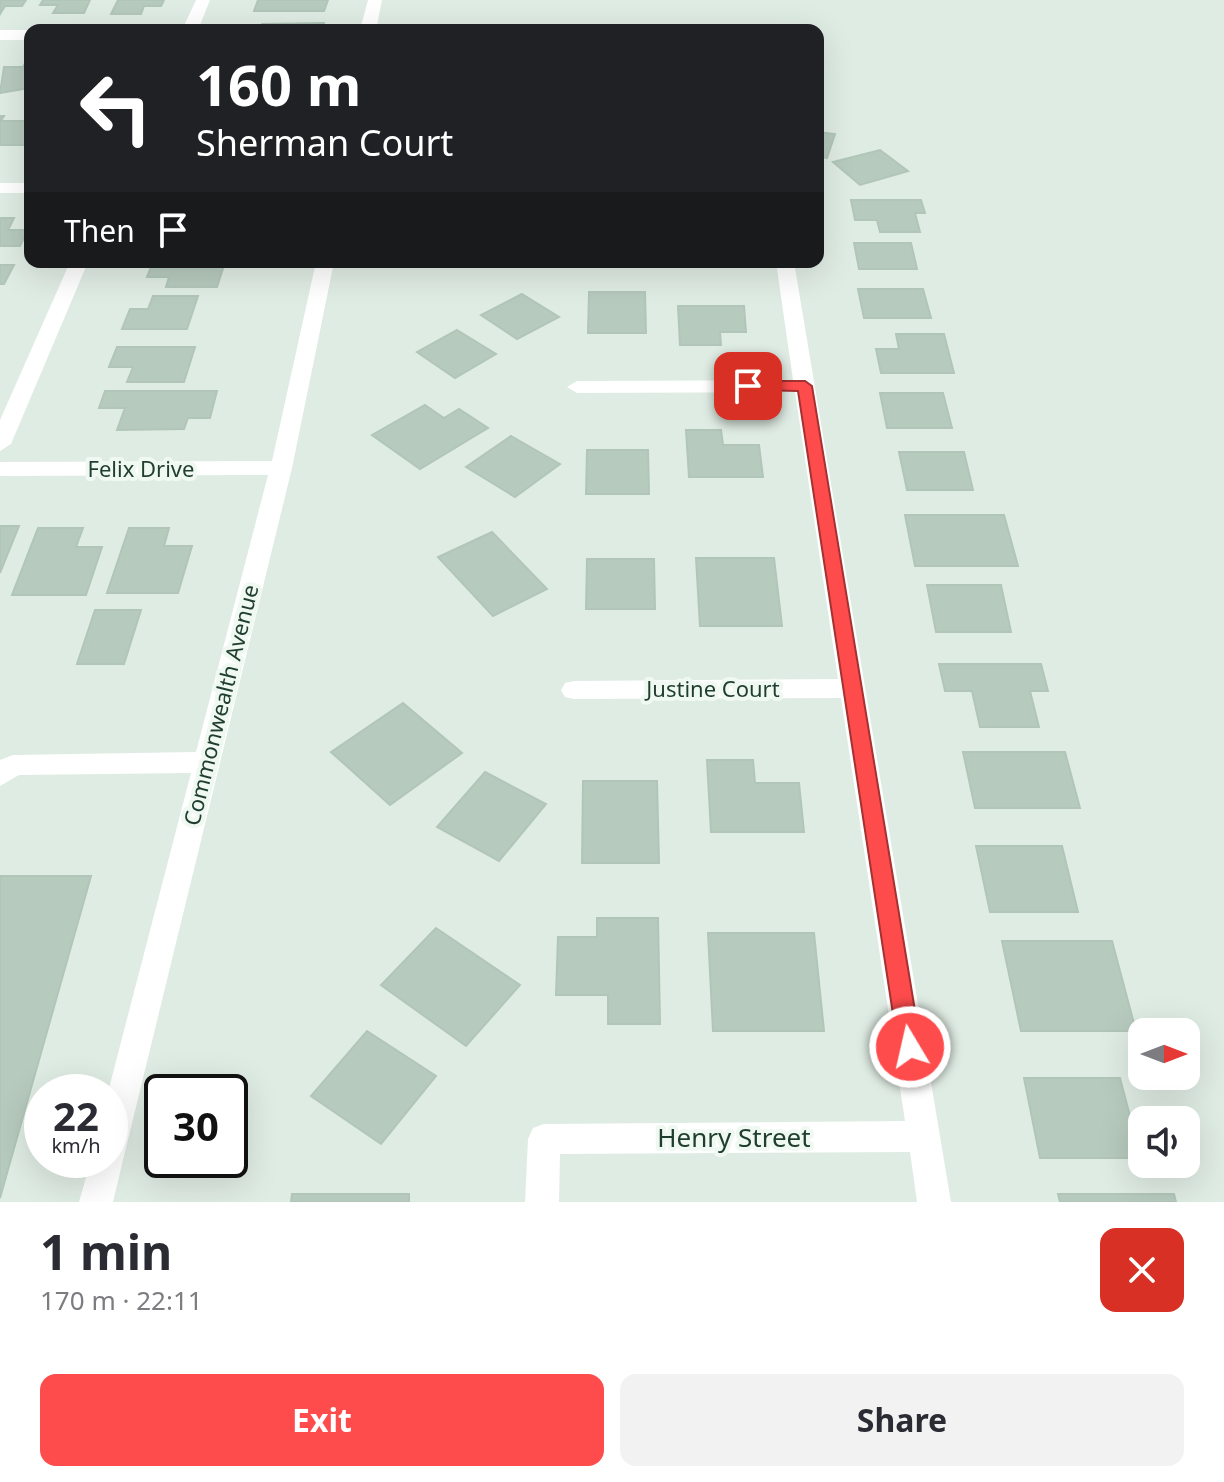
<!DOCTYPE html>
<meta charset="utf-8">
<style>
:root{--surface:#fff;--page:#f2f2f3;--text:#2b2b33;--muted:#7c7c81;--accent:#fe4b4c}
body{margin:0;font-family:"Noto Sans",sans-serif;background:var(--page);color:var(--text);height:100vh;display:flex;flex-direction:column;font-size:30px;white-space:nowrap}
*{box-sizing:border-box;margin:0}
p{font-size:26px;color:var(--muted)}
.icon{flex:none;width:44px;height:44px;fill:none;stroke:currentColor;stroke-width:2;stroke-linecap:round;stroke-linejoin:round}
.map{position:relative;height:1202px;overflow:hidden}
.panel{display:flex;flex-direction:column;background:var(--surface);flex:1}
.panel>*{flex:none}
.guide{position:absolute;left:24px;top:24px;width:800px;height:244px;border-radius:16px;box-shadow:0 8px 32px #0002;background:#202124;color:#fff;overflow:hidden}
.needle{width:52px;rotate:90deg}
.controls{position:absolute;left:1128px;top:1018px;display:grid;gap:16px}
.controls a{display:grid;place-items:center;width:72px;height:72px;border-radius:16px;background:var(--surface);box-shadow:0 8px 32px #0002;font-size:40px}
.speed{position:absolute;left:24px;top:1074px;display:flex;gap:16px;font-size:40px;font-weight:700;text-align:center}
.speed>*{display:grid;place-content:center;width:104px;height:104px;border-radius:50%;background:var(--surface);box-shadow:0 8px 32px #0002;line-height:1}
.speed small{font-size:20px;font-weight:400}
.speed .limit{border:4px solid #111;border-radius:12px;background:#fff;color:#111}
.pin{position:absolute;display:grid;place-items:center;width:68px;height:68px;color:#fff;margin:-34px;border-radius:16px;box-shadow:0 4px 12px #0006}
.me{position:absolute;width:88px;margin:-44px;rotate:351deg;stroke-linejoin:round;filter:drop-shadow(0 0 6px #0008)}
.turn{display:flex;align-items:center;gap:28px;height:168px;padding:0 40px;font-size:36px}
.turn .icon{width:104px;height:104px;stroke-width:2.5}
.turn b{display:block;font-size:56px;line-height:68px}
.then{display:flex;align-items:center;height:76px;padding:0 40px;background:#0003;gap:16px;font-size:30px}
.round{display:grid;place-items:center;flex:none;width:84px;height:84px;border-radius:16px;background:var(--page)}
.head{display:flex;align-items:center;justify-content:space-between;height:136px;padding:0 40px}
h1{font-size:48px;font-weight:700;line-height:60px}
.primary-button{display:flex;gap:16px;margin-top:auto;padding:16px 40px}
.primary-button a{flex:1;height:92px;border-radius:16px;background:var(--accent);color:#fff;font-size:32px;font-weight:700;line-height:92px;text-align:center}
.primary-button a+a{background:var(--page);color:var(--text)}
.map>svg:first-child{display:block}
.building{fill:#b7cabe;stroke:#b1c6b8;stroke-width:2}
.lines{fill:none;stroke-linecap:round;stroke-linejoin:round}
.minor{fill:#fff;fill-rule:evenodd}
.route{fill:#fe4b4c;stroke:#a53131;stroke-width:2}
.labels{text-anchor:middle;stroke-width:8;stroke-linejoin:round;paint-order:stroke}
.street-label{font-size:22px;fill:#1f3e2e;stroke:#f0f8f2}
.near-street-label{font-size:26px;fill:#1f3e2e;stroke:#f0f8f2}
</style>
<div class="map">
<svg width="1224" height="1202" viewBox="0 0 1224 1202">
<rect width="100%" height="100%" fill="#dfece3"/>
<g class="building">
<path d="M0,0H26L22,6H5L0,14Z"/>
<path d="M43,0H90L84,13H53L58,5H40Z"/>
<path d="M118,0H164L161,6H144L141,14H111Z"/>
<path d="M258,0H328L324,11H254Z"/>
<path d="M324,23L322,30H260L262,24Z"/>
<path d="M28,58L30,88L0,93L4,67H23Z"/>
<path d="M0,116H4L1,121H30L27,145H0Z"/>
<path d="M818,132L835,134L827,158L818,156Z"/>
<path d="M880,150L908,171L860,185L833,162Z"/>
<path d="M851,200H921L925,213H915L920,232H880L877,220H855Z"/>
<path d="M0,218H14L8,230H28L20,246H0Z"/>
<path d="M854,243H911L917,269H859Z"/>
<path d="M153,262H225L217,287H166L169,277H147Z"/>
<path d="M0,265H14L4,284H0Z"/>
<path d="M858,289H923L931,318H864Z"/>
<path d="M589,292H645L646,333H588Z"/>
<path d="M522,294L559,317L517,339L481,315Z"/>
<path d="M153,296H198L187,329H122L130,309H148Z"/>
<path d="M678,306H744L746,332H720L721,345H680Z"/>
<path d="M457,330L496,354L455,378L417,352Z"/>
<path d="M896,334H944L954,373H881L876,349H899Z"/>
<path d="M117,347H195L184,382H127L133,367H109Z"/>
<path d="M105,391H217L210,418H188L184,429L117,430L125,408H99Z"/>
<path d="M880,393H943L952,428H887Z"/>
<path d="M425,405L444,418L459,409L488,428L420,469L372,435Z"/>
<path d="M686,430H721L723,445H759L763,477H689Z"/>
<path d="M511,436L560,464L515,497L466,467Z"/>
<path d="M587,450H648L649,494H586Z"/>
<path d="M899,452H964L973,490H907Z"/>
<path d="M905,515H1004L1018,566H915Z"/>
<path d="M0,526H19L0,573Z"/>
<path d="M38,528H83L76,547H102L86,595H12Z"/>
<path d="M129,528H169L164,546H192L178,593H107Z"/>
<path d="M492,532L547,589L493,616L438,557Z"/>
<path d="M696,558H774L782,626H700Z"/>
<path d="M587,559H654L655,609H586Z"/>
<path d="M927,585H1001L1011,632H936Z"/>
<path d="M95,610H141L124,664H77Z"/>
<path d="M939,664H1041L1048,691H1030L1039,727H980L972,691H945Z"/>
<path d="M403,703L462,753L390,805L331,752Z"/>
<path d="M963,752H1065L1080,808H975Z"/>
<path d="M707,760H753L755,783H799L804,832H711Z"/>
<path d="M485,772L546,804L499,861L437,827Z"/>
<path d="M583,781H657L659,863H582Z"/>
<path d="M976,846H1062L1078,912H990Z"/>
<path d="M0,876H91L0,1198Z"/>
<path d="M597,918H658L660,1024H608V995H556L558,937H597Z"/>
<path d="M436,928L520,985L466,1046L381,985Z"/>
<path d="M708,933H814L824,1031H713Z"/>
<path d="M1002,941H1112L1136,1031H1021Z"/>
<path d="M367,1031L436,1076L381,1144L311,1096Z"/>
<path d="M1024,1078H1120L1141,1158H1040Z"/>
<path d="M292,1194H409V1202H291Z"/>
<path d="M1058,1194H1174L1176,1202H1060Z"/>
</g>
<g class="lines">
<g class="minor">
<path d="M196,0H210L198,30H182Z"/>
<path d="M368,0H382L376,30H360Z"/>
<rect x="0" y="30" width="30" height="10"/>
<rect x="0" y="183" width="30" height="10"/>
<path d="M70,262H88L11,444L0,451V420Z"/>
<path d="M316,262H334L292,468L123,1160L113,1202H79L91,1160H110L108,1092L191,773L19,775L0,786V760L13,755L196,752L268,475L0,476V462L272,461Z"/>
<path d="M776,262H794L951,1202H917L910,1152L560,1154L559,1202H525L528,1139L533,1128L544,1124L905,1121L841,698L574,699L565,697L561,690L565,683L574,681L838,679L795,392L577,393L567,387L577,381L793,380Z"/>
</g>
</g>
<path class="route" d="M748,381H805L812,386L921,1047L918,1054L910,1058L901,1054L898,1047L798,391L742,390L740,386Z"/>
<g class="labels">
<g class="street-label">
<text x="141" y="477">Felix Drive</text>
<text x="713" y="697">Justine Court</text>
<text transform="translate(221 705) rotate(-76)" y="8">Commonwealth Avenue</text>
</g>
<g class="near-street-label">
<text x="734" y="1147">Henry Street</text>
</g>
</g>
</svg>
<div class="controls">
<a><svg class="needle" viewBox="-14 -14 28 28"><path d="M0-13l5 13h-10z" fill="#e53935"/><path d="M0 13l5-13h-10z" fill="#7c7c81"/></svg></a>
<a><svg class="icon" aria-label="sound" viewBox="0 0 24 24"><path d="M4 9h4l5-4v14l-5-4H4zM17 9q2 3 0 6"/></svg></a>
</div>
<div class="speed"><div>22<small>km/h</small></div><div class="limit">30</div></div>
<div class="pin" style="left:748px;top:386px;background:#d93025"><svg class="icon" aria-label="arrive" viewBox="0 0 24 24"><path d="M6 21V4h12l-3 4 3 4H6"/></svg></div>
<svg class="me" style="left:910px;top:1047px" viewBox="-20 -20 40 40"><circle r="17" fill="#fe4b4c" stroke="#fff" stroke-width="3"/><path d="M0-11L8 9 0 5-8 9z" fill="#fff"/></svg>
<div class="guide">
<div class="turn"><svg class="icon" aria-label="left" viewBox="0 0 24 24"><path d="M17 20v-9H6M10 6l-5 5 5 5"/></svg><div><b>160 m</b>Sherman Court</div></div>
<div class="then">Then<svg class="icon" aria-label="arrive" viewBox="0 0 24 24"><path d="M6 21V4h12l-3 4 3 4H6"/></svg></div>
</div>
</div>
<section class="panel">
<div class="head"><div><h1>1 min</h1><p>170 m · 22:11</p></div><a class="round" style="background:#d93025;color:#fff"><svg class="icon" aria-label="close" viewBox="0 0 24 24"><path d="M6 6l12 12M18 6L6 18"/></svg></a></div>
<div class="primary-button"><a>Exit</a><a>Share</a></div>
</section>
